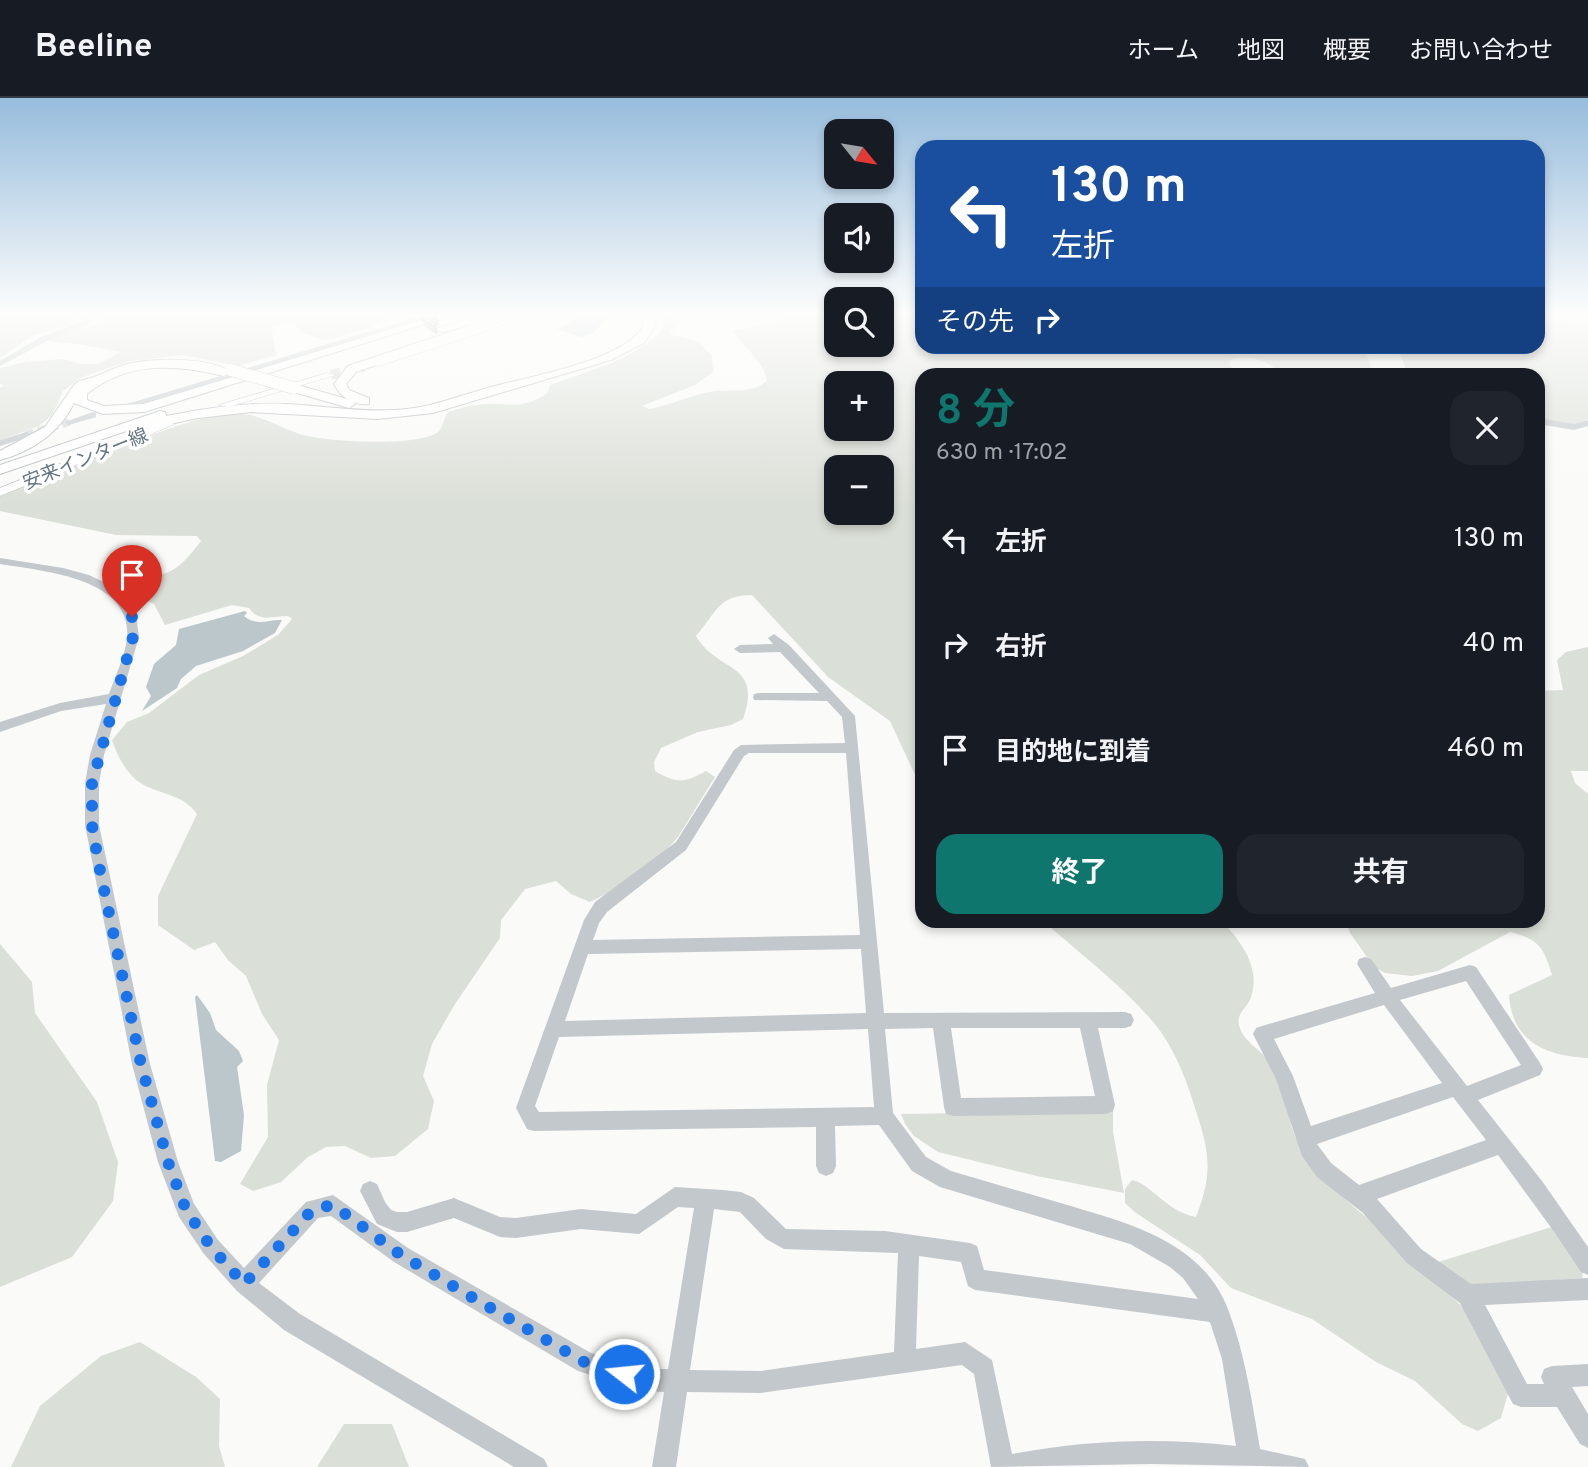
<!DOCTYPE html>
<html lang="ja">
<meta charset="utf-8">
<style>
:root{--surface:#171b24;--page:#20242c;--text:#f1f3f6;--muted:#9ea1a6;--line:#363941;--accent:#0f766e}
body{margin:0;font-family:Overpass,"Noto Sans JP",sans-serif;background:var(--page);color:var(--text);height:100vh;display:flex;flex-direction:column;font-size:26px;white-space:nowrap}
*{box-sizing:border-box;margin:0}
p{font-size:23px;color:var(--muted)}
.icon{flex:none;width:38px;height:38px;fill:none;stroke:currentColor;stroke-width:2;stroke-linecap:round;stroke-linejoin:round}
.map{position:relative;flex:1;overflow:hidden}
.details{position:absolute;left:915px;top:270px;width:630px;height:560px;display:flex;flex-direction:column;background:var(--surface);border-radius:21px;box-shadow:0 4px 10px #0003}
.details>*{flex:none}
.hud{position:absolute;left:915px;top:42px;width:630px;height:214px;border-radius:21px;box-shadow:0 4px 10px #0003;background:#1a4fa0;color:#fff;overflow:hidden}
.needle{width:46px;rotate:120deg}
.controls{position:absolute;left:824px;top:21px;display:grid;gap:14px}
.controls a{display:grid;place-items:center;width:70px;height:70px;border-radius:14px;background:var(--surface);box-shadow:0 4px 10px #0003;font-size:35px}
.pin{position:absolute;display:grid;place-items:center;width:60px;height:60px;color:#fff;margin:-72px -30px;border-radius:50% 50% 50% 0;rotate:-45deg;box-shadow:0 0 7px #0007}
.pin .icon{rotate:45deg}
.me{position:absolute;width:77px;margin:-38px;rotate:286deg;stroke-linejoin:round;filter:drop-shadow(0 0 5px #0008)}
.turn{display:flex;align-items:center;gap:24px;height:147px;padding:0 21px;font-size:32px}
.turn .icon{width:91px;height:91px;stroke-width:2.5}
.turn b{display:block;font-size:49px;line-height:60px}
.then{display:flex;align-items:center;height:66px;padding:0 21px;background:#0003;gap:14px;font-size:26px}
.round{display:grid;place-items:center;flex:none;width:74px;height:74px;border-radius:21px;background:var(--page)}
.headline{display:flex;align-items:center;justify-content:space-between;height:119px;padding:0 21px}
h1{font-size:42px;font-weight:700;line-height:52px;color:var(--accent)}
.action{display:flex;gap:14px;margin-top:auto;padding:14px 21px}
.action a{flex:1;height:80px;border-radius:21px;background:var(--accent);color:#fff;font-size:28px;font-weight:700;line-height:80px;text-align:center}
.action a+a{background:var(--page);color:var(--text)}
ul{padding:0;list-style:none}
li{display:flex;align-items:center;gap:21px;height:105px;padding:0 21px}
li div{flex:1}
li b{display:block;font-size:26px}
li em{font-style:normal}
header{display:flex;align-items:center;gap:42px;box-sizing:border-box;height:98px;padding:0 35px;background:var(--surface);border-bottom:2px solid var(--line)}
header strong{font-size:33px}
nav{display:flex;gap:38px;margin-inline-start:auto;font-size:24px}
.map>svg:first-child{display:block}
.green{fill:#dadfd7;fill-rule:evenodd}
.water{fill:#bbc7cb}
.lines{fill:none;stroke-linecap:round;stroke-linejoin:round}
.minor-tunnel{stroke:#d5d9db;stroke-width:8;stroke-dasharray:8 4.5;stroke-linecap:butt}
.major-tunnel{stroke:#d5d9db;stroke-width:10;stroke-dasharray:10 5;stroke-linecap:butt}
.major-casing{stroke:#b5babe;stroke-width:1}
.highway-casing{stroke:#b4b9bd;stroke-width:2}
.minor{fill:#c3c8cc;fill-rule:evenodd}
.major{fill:#fff;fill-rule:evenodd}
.highway{fill:#fff;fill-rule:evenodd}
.highway-bridge-casing{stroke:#b4b9bd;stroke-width:13;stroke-linecap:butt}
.highway-bridge{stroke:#fff;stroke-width:12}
.wall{fill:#929a9f}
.shaded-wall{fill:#777d82}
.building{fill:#aab3b9;stroke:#777d82;stroke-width:2}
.route{stroke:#1a73e8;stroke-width:12;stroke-dasharray:0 21.6}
.labels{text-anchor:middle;stroke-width:7;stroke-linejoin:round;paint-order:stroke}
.far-street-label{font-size:19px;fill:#657683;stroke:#fff}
</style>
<header>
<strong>Beeline</strong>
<nav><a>ホーム</a><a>地図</a><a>概要</a><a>お問い合わせ</a></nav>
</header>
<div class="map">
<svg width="1588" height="1369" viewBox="0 0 1588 1369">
<rect width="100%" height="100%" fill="#fafaf8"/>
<g class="green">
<path d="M0,215H79L71,221L73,226L32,238L0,260Z"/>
<path d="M98,215H261L270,219L279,215H398L372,229L325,242L302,235L293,223L271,228C274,237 273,248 277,257L238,268L183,257L130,263L82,279L63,293L52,317L39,328L0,342V290L4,287L0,286V270L26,264L63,261L82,266H98L121,254L71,245L51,244C63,227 89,234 104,221Z"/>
<path d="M657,215H670L680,224L670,234L671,237C693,242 696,240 712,258L713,274L695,287L642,308L650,311C670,307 689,298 709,294C729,290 749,297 767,283C767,268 740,244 732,232L756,229L782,221C762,214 735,230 718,215H836V247H882V215H922V248L1362,249L1369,262L1372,276H1280C1271,262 1246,256 1230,262V268L1238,276H922V692L890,623L828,579L752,497C718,497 717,514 696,538C718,576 763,563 743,621L731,627L698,634L661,650L654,664L655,673C677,686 684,685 706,673L715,679L678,739L667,751L622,788L590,804L571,796L556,783L525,791L501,822L500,840L455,906L432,946L423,978L434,1003L428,1031L395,1058L371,1060L345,1048L326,1049L308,1059L281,1084L253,1093L240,1086L268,1039L267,987L279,942L262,916L246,878L228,862L215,844L194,852L158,827V798L197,716C184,697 163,697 144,687C128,679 117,658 112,642L127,624L149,615L199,577L243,558L278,537L292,521L288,518C273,518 259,525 249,510L232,507L165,527L154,506L135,497L131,486C145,476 148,479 163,476C179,472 191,456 201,443L197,438L116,437L0,413V398C51,377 102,355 154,336C181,327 212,314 242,316C261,317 279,329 297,335C319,344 422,350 439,333C443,328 444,320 448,314C461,310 474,306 487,306C515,305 521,312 548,295L550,287C587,273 639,261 663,230L662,219ZM836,285H882V331H836ZM836,369H882V415H836Z"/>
<path d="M1538,219L1588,226V321L1577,326H1568L1538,321V276H1408L1401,258L1390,249L1538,248Z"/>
<path d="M1588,549V673H1571L1575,685L1588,696V960C1546,958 1512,944 1509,897L1552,877C1544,850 1539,841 1510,834L1438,873L1412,878L1385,875L1374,869L1350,835L1346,823L1538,822V593L1563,592L1557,562L1566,554Z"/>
<path d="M1043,823H1222C1241,844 1261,869 1251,899C1248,910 1236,914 1239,927C1243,944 1260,950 1269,964C1281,984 1286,1008 1292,1030C1302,1062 1349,1108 1376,1126L1469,1215L1509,1292L1501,1320L1478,1333L1462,1326L1415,1283L1376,1264L1312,1221L1231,1190L1200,1157L1136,1115L1125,1105V1091L1132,1082C1152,1086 1165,1113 1196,1119C1213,1075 1210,1055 1195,1010C1187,984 1178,960 1163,937C1137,899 1078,854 1043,823Z"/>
<path d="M0,846L32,884L35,915L97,1004L118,1064L113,1103L72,1159L0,1189Z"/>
<path d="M1113,1013V1034L1124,1095L1037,1078L938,1054L914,1038L905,1026L901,1016Z"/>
<path d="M1552,1129L1583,1174L1582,1180L1467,1189L1435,1165Z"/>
<path d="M140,1244L196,1279L220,1301L219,1348L225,1369H11L40,1308L101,1258Z"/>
<path d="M344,1326H392L409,1369H317Z"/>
</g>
<g class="water">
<path d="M578,215H603L610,218L594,234L582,239L557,231L572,223Z"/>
<path d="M245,513L247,515L244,518C257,529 269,521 282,522L275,535L243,553L196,568L181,581L177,590L142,613L151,598L146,589L154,566L176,547L179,531Z"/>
<path d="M197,897L210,915L216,932L239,953L243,963L237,969L244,1017L241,1053L221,1064L215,1063L195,899Z"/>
</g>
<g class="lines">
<path class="minor-tunnel" d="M26,337L69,324"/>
<path class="major-tunnel" d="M331,277L364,269"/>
<g class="major-casing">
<g id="major">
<path d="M527,215H541L379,268L370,266Z"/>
<path d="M327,275L336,277L228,309L219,307Z"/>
<path d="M165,324L175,326L0,398V390Z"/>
</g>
</g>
<g class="highway-casing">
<g id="highway">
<path d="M445,215H461L144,314L103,316L74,305C59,335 33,353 0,362V353L45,329L74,287L79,283C94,281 108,272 124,267C148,260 210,258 230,274L224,278C175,266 128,263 87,296V302L104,308L143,306Z"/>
<path d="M486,215H523L356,274L346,286L349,292L369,300V306C354,308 340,299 334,286L348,268L480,224L442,234L436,231Z"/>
<path d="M639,215H649L656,226L644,245L611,262L433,315L378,321L251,314L198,320L147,331L141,328L0,376V367L160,313L165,314L166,318C206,310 246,304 287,306C322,308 358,314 393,312C428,311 458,298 491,289C527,279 629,262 644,226Z"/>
<path d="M294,286L354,303L355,306L349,310L290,293L288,290Z"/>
</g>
</g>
<g class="minor">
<path d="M82,215H90L87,218L90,226L45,244L0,268V263L39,240L83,223L79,218Z"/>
<path d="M431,215H443L134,308L127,306Z"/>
<path d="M93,314L96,315V319L69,327L65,324Z"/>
<path d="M1538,320L1574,326L1588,322V328L1574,332L1538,326Z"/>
<path d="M26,334L29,335V339L0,348V342Z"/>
<path d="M0,460L63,470L89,477L108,486L124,498L136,517L139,539L104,657L99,685V727L150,966L178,1064L194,1106L218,1142L244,1170L306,1104L333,1097L408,1150L591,1255L644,1271H668L694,1110L678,1109L639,1136L581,1131L516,1140L500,1139L454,1120L407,1134H397L377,1126L360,1093L363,1086L370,1083L377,1086L385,1104L391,1112L397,1114H407L454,1100L500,1119L516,1120L581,1111L636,1116L675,1089L723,1092L741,1094L754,1100L786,1131L885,1133L970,1145L977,1148L984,1172L1198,1201L1183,1180L1170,1169L1130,1146L940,1089L912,1073L879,1027L835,1028L836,1068L833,1075L826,1078L819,1075L816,1068V1029L534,1033L527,1031L516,1010L584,822L595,804L676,744L734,652L741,647L845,645L842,619L827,603L754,602L753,599L754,596L759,595H819L780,554L740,555L734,551L740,547L773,546L768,540L774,536L789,547L855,618L884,915L1125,914L1131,916L1134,922L1131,928L1125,930H1098L1115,1007L1113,1013L1106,1016L953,1018L946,1016L944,1009L933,930L885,931L893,1015L926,1059L951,1073C988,1084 1026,1095 1064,1106C1127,1125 1201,1142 1228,1211C1245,1256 1252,1303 1260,1351L1305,1361L1309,1369L1151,1366L991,1369L974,1276L962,1267L761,1295L687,1294L676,1369H652L664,1294L644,1293L578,1273L394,1164L331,1118L318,1120L259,1185L300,1216L544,1361L548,1369H514L284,1232L237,1193L204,1156L179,1119L158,1064L132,966L85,727V685L90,657L106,606L61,613L0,634V624L60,605L109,596C115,579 125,558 127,540C133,479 41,473 0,466ZM749,655H846L860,837L593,842L599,825L607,814L686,752L744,658ZM861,851L866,915L565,923L588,856ZM951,930H1080L1095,998L961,1000ZM868,931L874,1009L539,1014L535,1008L559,939ZM714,1111L740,1114L766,1141L784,1151L898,1155L894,1254L761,1273L690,1272ZM919,1158L961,1164L968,1188L975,1192L1210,1224L1222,1261L1236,1348C1161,1339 1086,1342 1012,1356L992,1262L965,1244L916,1251Z"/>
<path d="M1365,859L1371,861L1391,890L1470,867L1476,869L1540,965L1543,971L1540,977L1478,1002L1542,1083L1588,1149V1177L1581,1174L1555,1135L1498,1057L1377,1101L1421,1151L1471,1186L1588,1180V1202L1485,1207L1527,1286H1544L1541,1279L1544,1271L1552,1268L1588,1266V1288L1572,1289L1588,1316V1350L1580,1346L1557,1309H1521L1513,1306L1460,1205L1407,1165L1363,1115L1317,1079L1302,1058L1276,981L1253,936L1256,930L1262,928L1375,895L1357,866L1359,861ZM1466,883L1521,967L1467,988L1400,902ZM1384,907L1442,985L1311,1028L1293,978L1274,941ZM1453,999L1486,1042L1359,1087L1331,1065L1317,1046Z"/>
</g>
<use href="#major" class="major"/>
<use href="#highway" class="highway"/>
<g class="highway-bridge-casing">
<path id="highway-bridge" d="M231,272L294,290"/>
</g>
<use href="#highway-bridge" class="highway-bridge"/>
</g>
<path class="wall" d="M422,221L439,227L436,228L438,235L436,236L425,229Z"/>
<path class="shaded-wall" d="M437,219L439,227L436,228L438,235L436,236L431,221Z"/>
<path class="building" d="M437,219L431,221L436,227L433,228L422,221Z"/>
<linearGradient id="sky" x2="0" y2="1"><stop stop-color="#96bcdc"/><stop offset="0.53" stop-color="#fdfdfc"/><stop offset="1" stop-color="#fdfdfc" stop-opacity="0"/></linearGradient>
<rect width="1588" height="407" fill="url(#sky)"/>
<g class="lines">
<path class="route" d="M132,519L133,539L92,685V727L99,768L141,966L168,1064L186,1112L211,1149L244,1186L313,1111L333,1107L401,1157L470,1198L586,1265L624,1276"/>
</g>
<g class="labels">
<g class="far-street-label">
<text transform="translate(85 360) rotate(-22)" y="7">安来インター線</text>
</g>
</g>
</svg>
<div class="controls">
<a><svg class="needle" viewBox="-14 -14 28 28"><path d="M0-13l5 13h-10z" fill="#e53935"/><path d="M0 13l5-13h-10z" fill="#9ea1a6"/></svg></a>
<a><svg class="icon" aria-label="sound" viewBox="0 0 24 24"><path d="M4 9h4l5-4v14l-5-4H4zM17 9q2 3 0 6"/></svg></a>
<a><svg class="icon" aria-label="search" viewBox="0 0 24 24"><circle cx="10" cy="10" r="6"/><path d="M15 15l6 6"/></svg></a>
<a>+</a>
<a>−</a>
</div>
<div class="pin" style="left:132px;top:519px;background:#d93025"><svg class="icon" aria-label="arrive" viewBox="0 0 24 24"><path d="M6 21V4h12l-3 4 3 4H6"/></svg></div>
<svg class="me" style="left:624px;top:1276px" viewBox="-20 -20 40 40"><circle r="17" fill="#1a73e8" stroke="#fff" stroke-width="3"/><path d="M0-11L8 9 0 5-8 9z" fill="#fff"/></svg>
<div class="hud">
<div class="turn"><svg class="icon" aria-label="left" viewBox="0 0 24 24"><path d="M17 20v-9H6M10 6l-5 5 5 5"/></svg><div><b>130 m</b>左折</div></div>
<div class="then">その先<svg class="icon" aria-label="right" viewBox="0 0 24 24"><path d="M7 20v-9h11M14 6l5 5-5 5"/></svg></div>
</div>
<section class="details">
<div class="headline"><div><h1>8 分</h1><p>630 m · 17:02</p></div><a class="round"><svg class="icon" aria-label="close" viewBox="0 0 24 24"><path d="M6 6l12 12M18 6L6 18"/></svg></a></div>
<ul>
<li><svg class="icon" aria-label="left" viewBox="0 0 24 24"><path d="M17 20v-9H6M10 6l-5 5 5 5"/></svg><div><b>左折</b></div><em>130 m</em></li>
<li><svg class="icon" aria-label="right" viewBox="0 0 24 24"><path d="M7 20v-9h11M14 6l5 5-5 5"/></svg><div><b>右折</b></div><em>40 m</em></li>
<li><svg class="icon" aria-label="arrive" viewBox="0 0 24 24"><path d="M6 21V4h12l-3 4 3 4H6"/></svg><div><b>目的地に到着</b></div><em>460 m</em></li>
</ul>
<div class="action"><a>終了</a><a>共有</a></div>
</section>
</div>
